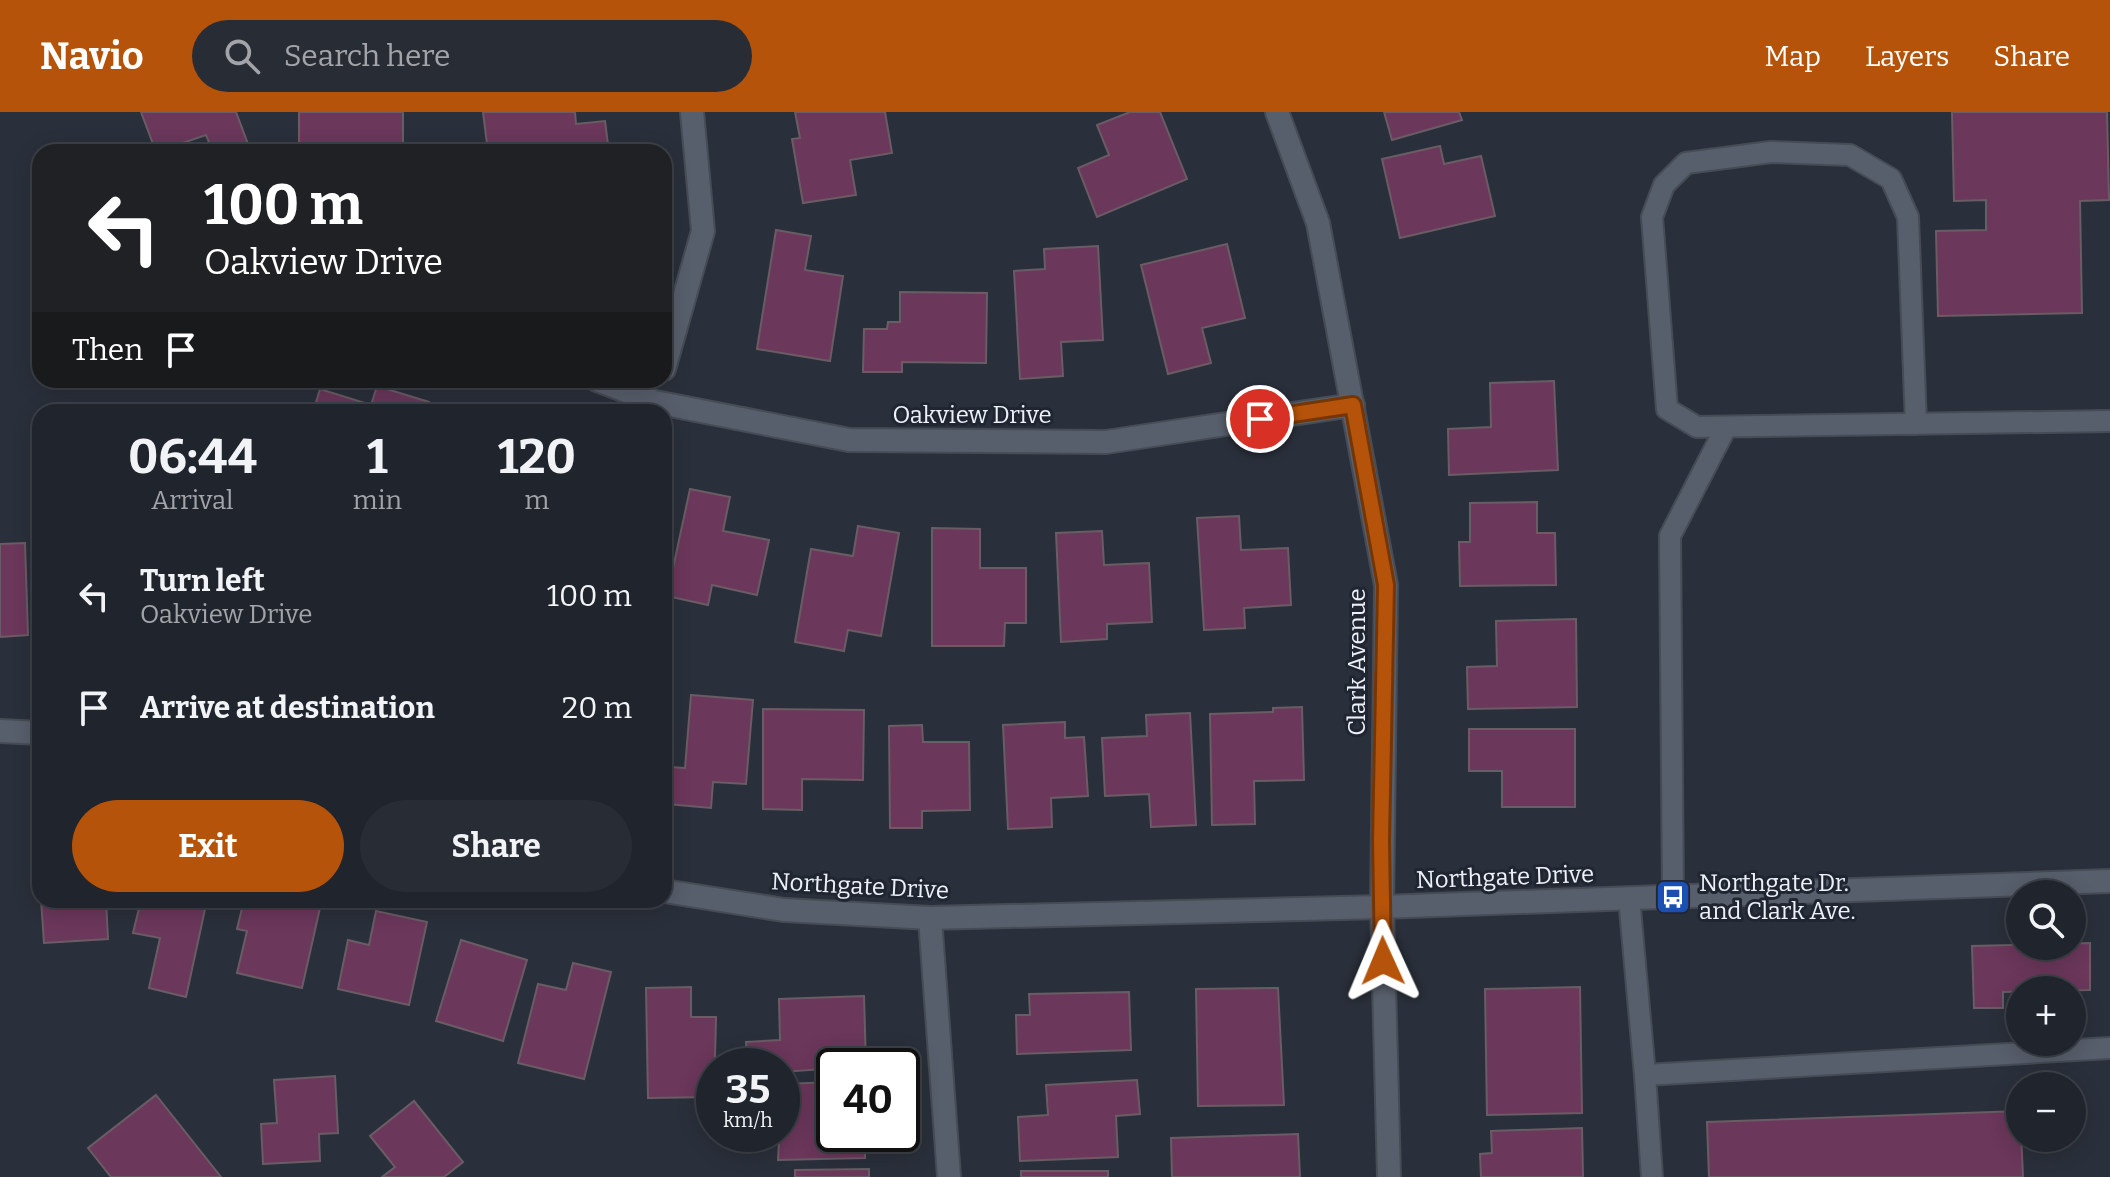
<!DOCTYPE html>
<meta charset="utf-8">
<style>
:root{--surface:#20242c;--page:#282c34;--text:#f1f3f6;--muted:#a2a4a9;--line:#3d4148;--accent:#b45309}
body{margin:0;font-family:Bitter,serif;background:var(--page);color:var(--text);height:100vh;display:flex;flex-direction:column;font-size:30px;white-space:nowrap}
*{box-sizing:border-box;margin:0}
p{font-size:26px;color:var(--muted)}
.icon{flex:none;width:44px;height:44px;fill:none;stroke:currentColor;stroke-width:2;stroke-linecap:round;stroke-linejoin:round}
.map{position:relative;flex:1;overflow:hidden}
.sheet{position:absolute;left:32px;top:292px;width:640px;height:504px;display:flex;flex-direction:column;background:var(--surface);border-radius:24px;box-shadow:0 4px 20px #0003,0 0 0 2px var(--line)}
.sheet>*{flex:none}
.top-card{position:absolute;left:32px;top:32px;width:640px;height:244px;border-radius:24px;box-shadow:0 4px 20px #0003,0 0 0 2px var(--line);background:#202124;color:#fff;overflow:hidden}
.tools{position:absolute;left:2006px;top:768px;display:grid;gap:16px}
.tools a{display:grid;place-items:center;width:80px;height:80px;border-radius:50%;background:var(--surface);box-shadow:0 4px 20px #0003,0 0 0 2px var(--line);font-size:40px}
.speed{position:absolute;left:696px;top:936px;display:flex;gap:16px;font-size:40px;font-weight:700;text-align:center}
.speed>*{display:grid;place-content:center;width:104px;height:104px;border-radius:50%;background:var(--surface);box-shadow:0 4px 20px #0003,0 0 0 2px var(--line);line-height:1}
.speed small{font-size:20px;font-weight:400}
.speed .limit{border:4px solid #111;border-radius:12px;background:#fff;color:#111}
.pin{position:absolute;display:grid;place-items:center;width:68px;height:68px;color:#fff;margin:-34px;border:4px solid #fff;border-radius:50%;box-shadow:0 2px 8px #0007}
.me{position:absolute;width:88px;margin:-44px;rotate:359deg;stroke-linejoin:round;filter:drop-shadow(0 0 6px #0008)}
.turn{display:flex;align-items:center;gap:28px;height:168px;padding:0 40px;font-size:36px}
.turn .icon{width:104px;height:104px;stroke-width:2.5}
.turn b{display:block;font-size:56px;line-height:68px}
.then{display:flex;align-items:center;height:76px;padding:0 40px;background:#0003;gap:16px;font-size:30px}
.eta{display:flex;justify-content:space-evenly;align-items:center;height:136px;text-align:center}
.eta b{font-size:48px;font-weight:700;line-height:56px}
.primary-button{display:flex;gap:16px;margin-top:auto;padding:16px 40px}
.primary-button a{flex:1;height:92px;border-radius:48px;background:var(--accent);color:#fff;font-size:32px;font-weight:700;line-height:92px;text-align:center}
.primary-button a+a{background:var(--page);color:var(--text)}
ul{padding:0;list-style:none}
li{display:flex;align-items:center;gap:24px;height:112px;padding:0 40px}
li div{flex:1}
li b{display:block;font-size:30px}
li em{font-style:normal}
header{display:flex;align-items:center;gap:48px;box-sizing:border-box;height:112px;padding:0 40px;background:var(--accent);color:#fff}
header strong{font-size:38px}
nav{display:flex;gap:44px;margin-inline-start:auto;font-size:28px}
.search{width:560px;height:72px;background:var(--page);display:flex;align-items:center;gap:20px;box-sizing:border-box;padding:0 28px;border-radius:44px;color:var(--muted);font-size:30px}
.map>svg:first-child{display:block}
.building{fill:#6b375b;stroke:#6a5c65;stroke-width:2}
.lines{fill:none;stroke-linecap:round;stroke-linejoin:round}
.service-casing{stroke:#464c55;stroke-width:24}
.minor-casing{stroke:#464c55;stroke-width:26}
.tertiary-casing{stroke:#464c55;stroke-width:26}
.service{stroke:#585f6c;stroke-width:20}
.minor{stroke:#585f6c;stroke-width:22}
.tertiary{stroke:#585f6c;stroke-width:22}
.route-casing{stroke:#753606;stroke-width:20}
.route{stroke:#b45309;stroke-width:14}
.labels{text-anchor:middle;stroke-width:6;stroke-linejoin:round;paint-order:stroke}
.street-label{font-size:24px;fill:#ecf0f8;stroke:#202631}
.poi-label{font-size:24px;fill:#ecf0f8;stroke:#202631;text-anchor:start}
</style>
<header>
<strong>Navio</strong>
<div class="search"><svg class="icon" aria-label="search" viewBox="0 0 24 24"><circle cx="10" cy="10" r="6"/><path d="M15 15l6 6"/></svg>Search here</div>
<nav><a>Map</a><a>Layers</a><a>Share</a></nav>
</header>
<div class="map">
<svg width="2110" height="1065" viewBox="0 0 2110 1065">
<rect width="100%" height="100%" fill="#2a303b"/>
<g class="building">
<path d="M141,0H236L248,32L226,40H213L206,23L156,40Z"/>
<rect x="299" y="0" width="104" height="40"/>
<path d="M483,0H575L576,12L605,9L609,40H488Z"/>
<path d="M795,0H885L892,41L850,48L856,83L803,91L792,27L800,26Z"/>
<path d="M1130,0H1160L1187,67L1097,105L1078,56L1109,43L1097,13Z"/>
<path d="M1384,0H1459L1462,8L1392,28Z"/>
<path d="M1952,0H2107L2109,88L2080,89L2082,201L1938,204L1936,119L1986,118V88L1954,89Z"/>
<path d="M1440,34L1444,52L1481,44L1495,104L1400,126L1382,47Z"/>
<path d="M776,118L811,124L805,158L843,164L830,249L757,237Z"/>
<path d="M1227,132L1245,206L1202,216L1211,251L1168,262L1141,153Z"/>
<path d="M1098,134L1103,228L1061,230L1063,264L1020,267L1014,159L1045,157L1044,137Z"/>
<path d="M900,180L987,181L986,251L902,250V260H863L864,217H887L888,210H900Z"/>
<path d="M1554,269L1558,358L1449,363L1448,317L1491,315L1490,271Z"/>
<path d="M377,274L429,290L426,300H313L320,277L371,293Z"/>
<path d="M690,377L730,385L723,419L769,428L757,483L712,473L708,493L667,484Z"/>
<path d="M1537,390V421H1555L1556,473L1460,474L1459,430H1470V391Z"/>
<path d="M1239,404L1241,438L1288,436L1291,493L1244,496L1245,516L1204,518L1197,406Z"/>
<path d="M858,414L899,421L881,524L848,518L844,539L795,530L811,437L853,444Z"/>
<path d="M932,416L980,417V456H1026V511H1005L1004,534H932Z"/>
<path d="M1102,419L1104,453L1149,451L1152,510L1107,512V527L1061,530L1056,421Z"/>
<path d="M25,431L28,523L0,525V432Z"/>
<path d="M1576,507L1577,595L1468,597L1467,555L1497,554L1496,509Z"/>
<path d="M691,583L753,588L746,672L713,670L711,696L667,692L670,655L685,656Z"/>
<path d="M1302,595L1304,668L1254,669L1255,712L1212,713L1210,602L1273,600V596Z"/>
<path d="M763,597L864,598L863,668L802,667V698L763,697Z"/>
<path d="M1190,601L1196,713L1151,715L1149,682L1105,684L1102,626L1147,624L1146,603Z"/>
<path d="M1065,610V626L1084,625L1088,684L1051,686L1052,715L1008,717L1003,613Z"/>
<path d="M922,613L923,630H969L970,698L922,699V716H890L889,614Z"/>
<path d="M1469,617H1575V695H1502V659H1469Z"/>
<path d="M41,788H106L108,827L44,831Z"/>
<path d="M141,788H207L186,885L149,876L160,826L133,821Z"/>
<path d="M244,788H296V791L320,796L302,876L237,861L247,819L237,817Z"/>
<path d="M376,799L427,810L409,893L338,877L348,828L369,833Z"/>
<path d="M461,828L527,848L503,929L436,909Z"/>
<path d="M2090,831V878L2003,880V896H1974L1972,834Z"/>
<path d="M573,851L611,860L584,967L518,951L538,872L566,878Z"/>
<path d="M691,875V905H716L714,985L648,986L646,876Z"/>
<path d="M1580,875L1582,1001L1487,1003L1485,877Z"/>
<path d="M1278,876L1284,993L1198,994L1196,877Z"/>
<path d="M1129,880L1131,938L1017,942L1016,903H1030L1029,882Z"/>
<path d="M864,884L866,954L782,960V954H747L746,930L780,928L779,887Z"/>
<path d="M335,964L338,1021L319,1022L320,1049L263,1052L261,1012L277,1011L274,968Z"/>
<path d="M1137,968L1140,1002L1116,1004L1118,1045L1020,1049L1018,1005L1048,1003L1046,973Z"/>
<path d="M834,970V1022H865V1046L778,1048L782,972Z"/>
<path d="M156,983L221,1065H111L88,1036Z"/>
<path d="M414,989L463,1050L444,1065H382L395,1055L370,1024Z"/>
<path d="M2020,999L2023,1065H1709L1707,1010Z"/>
<path d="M1582,1016L1583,1065H1481L1480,1042L1492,1041L1491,1019Z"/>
<path d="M1298,1022L1300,1065H1172L1171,1026Z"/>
<path d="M869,1057V1065H795V1058Z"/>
<rect x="1021" y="1059" width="87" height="6"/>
</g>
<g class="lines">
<g class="service-casing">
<g id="service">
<path d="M1916,312L1908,105L1891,67L1850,43L1771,40L1686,51L1664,73L1652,105L1667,297L1697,315L2110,309"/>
<path d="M1673,785L1670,424L1726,315"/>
<path d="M1629,786L1645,963"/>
<path d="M1652,1065L1645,963L2110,936"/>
</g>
</g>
<g class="minor-casing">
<g id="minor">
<path d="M1277,0L1318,111L1386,473L1382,795"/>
<path d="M664,257L703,119L692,0"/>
<path d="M597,268L655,290L849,328L1106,330L1353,293"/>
<path d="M930,806L949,1065"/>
</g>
</g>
<g class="tertiary-casing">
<g id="tertiary">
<path d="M0,619L40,621"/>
<path d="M664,779L784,798L930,806L1382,795L2110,769"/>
<path d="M1382,795L1389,1065"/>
</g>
</g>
<use href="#service" class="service"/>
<use href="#minor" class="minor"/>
<use href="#tertiary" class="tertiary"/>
</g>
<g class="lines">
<g class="route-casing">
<path id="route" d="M1260,307L1353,293L1386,473L1381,729L1383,849"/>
</g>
<use href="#route" class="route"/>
</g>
<defs>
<g id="bus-square" transform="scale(1.8)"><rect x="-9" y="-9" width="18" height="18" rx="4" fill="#1a4fb4" stroke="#202631"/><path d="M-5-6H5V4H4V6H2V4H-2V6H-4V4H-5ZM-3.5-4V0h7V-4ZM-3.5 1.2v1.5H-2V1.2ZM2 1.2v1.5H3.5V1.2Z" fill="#fff"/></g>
</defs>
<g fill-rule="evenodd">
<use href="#bus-square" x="1673" y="785"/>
</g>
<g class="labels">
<g class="street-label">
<text x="972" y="311">Oakview Drive</text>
<text transform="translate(1357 550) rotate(-90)" y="8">Clark Avenue</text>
<text transform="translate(1505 765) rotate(-2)" y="8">Northgate Drive</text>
<text transform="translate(860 774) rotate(3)" y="8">Northgate Drive</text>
</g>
<g class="poi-label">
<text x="1699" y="779">Northgate Dr.<tspan x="1699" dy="28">and Clark Ave.</tspan></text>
</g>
</g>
</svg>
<div class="tools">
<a><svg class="icon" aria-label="search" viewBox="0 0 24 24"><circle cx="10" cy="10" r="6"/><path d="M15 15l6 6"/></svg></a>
<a>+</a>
<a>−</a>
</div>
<div class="speed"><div>35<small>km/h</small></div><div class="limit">40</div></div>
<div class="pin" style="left:1260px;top:307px;background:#d93025"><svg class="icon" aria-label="arrive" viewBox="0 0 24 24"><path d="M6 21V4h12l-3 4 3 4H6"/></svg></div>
<svg class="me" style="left:1383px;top:849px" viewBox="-20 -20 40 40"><path d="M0-17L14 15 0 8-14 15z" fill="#b45309" stroke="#fff" stroke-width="4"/></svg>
<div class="top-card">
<div class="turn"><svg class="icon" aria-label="left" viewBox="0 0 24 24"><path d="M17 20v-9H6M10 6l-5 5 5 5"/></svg><div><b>100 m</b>Oakview Drive</div></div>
<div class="then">Then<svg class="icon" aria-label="arrive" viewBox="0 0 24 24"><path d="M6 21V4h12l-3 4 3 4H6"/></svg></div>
</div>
<section class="sheet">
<div class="eta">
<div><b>06:44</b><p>Arrival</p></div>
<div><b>1</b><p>min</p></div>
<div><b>120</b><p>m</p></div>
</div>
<ul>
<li><svg class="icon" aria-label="left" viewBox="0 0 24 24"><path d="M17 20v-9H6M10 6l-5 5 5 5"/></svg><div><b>Turn left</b><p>Oakview Drive</p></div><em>100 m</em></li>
<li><svg class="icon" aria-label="arrive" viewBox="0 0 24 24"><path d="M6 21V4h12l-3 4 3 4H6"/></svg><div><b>Arrive at destination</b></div><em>20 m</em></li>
</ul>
<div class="primary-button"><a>Exit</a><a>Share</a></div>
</section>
</div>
